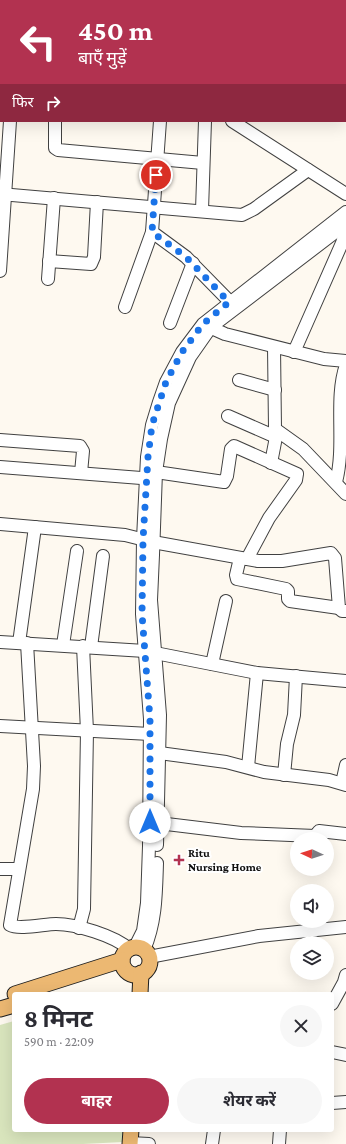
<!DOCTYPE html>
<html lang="hi">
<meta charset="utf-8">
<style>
:root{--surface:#fff;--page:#f7f7f7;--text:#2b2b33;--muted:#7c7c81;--accent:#b23250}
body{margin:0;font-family:"Crimson Pro","Noto Sans Devanagari",serif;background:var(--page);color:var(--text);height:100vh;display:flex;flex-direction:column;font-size:15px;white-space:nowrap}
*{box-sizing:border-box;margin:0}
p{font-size:13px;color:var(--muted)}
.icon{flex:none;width:22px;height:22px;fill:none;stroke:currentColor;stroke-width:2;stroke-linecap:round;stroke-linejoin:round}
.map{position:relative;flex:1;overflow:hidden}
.details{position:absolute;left:12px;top:992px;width:322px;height:140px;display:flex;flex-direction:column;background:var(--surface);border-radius:4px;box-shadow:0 4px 16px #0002}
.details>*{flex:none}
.banner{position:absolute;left:0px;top:0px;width:346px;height:122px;box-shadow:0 4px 16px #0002;background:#b23250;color:#fff;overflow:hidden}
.needle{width:26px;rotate:273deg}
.fabs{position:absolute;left:290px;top:832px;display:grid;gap:8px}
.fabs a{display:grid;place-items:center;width:44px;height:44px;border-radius:50%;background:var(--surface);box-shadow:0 4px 16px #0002;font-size:20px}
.pin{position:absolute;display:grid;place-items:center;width:34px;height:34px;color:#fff;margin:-17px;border:2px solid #fff;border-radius:50%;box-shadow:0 1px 4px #0007}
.me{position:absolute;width:44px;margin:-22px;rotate:0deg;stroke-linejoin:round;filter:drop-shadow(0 0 3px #0008)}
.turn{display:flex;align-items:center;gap:14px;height:84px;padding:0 12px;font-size:18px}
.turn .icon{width:52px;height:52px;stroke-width:2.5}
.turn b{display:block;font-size:28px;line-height:34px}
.then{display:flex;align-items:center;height:38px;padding:0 12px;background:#0003;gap:8px;font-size:15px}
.round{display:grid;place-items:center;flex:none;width:42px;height:42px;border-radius:21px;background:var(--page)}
.summary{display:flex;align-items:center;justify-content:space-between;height:68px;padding:0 12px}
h1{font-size:24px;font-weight:700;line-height:30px}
.action{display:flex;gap:8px;margin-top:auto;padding:8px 12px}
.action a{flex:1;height:46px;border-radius:24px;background:var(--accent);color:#fff;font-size:16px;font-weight:700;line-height:46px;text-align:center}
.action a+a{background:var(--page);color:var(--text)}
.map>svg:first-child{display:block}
.green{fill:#d9e5bd}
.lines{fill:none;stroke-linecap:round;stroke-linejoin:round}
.minor-casing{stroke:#414141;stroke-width:14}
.major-casing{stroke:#1f1f1f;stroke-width:17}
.minor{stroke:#fff;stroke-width:12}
.major{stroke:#ecb872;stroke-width:15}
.route{stroke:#1a73e8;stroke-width:7;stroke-dasharray:0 12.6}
.poi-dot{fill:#b23250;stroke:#fff;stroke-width:1.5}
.labels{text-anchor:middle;stroke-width:4;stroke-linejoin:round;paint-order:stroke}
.poi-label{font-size:12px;font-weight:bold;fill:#0e0e0e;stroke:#fff;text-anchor:start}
</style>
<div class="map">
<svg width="346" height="1144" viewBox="0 0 346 1144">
<rect width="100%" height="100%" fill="#fef9f0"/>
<path class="green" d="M14,1021V1130H124L123,1142L83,1144H0V1025Z"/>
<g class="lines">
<g class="minor-casing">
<g id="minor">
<path d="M176,0L180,1"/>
<path d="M245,0L248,1"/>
<path d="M36,1V0"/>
<path d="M79,1V0"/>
<path d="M156,1L161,0"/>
<path d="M0,5H1"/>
<path d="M345,9L346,11"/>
<path d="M345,37H346"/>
<path d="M345,77H346"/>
<path d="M0,97H1"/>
<path d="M55,121V148L58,150L203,163"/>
<path d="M160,121L152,232L186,257L235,307"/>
<path d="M232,121L346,194"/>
<path d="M0,194L242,215L254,209L308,170"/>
<path d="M202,210L205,121"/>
<path d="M49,261L91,264L94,257L97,202"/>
<path d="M0,271L10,121"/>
<path d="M48,279L54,198"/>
<path d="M125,307L152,232"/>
<path d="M170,323L193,263"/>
<path d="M205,325L225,334L324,359L346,361"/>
<path d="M274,347L275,429L303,449L346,494"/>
<path d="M294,352L342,243L345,233L341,222"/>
<path d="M239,380L275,390"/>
<path d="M228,416L276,437"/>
<path d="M0,440L80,446L83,451L81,473"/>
<path d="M271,463L276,437L275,429"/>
<path d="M0,467L154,479"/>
<path d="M156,472L224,482L227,476L231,449L234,446L297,474L296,480L269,518L247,559"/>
<path d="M336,482C346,444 334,399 346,365"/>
<path d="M0,524L125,535L153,542L258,561H282L331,553L335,558L339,608L342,611H346"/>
<path d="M240,558L236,575L237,579L286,589L288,591V599L290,601L339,608"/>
<path d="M0,642L145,651L257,673L346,681"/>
<path d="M19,643L35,527"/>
<path d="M27,643L34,766L33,789L10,925C19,930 45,924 56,924C76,924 115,936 129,949"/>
<path d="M63,645L77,551"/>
<path d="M91,647L103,556"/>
<path d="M212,664L226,601"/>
<path d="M0,726L150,734"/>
<path d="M152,752L226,762L264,772L329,780L346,785"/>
<path d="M248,767L257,673"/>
<path d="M284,775L287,744L294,715L296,676"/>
<path d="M342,783L346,765"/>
<path d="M150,822L241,833L315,836L319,831L346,834"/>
<path d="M157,845L160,715L151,600L153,555L156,472L161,439L169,403L190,357L211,327L346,224"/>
<path d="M0,869H19"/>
<path d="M79,928L84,909L87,731L83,646"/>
<path d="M135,947L143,931L147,903L149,846L150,719L142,614L143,539L147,457L152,425L159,402L166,382L182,352L203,324L346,212"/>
<path d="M144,950C156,922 156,894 157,863"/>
<path d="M149,957L259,936L346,927"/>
<path d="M332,1004L344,982L346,975"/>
<path d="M332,1052L346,1055"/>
<path d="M332,1103L346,1102"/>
<path d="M130,1143L149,1144"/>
<path d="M212,1144L214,1130"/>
<path d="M279,1144L280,1130"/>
</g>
</g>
<g class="major-casing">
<g id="major">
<circle cx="136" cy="961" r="14"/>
<path d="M15,994L122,960"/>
<path d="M140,994L141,973"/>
<path d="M0,1009L14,1005"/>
<path d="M130,1144L131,1130"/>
</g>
</g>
<use href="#minor" class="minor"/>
<use href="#major" class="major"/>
</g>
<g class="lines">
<path class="route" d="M150,822V719L142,614L143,540L148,457L152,425L166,382L182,352L203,324L229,302L186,257L152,232L156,175"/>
</g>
<path class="poi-dot" d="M177 854h4v4h4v4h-4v4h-4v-4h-4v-4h4z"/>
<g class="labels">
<g class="poi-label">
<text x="188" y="857">Ritu<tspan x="188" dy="14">Nursing Home</tspan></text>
</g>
</g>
</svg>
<div class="fabs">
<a><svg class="needle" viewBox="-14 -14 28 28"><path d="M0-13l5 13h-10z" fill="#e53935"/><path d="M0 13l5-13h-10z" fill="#7c7c81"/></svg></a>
<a><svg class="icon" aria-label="sound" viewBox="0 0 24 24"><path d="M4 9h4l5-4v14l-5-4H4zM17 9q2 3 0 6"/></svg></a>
<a><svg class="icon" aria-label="layers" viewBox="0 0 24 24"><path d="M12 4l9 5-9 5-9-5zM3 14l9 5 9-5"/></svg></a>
</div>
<div class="pin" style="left:156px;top:175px;background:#d93025"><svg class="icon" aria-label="arrive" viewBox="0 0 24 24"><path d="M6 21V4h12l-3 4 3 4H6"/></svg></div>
<svg class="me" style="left:150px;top:822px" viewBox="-20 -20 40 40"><circle r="19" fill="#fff"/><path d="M0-13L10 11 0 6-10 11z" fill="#1a73e8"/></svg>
<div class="banner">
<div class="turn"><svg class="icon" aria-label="left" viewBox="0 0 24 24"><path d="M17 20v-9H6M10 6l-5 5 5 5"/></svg><div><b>450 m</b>बाएँ मुड़ें</div></div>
<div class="then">फिर<svg class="icon" aria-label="right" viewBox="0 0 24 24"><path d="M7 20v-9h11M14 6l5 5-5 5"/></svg></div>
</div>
<section class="details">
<div class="summary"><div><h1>8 मिनट</h1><p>590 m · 22:09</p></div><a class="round"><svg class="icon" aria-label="close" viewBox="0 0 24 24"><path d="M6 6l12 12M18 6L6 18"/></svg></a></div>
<div class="action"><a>बाहर</a><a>शेयर करें</a></div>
</section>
</div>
